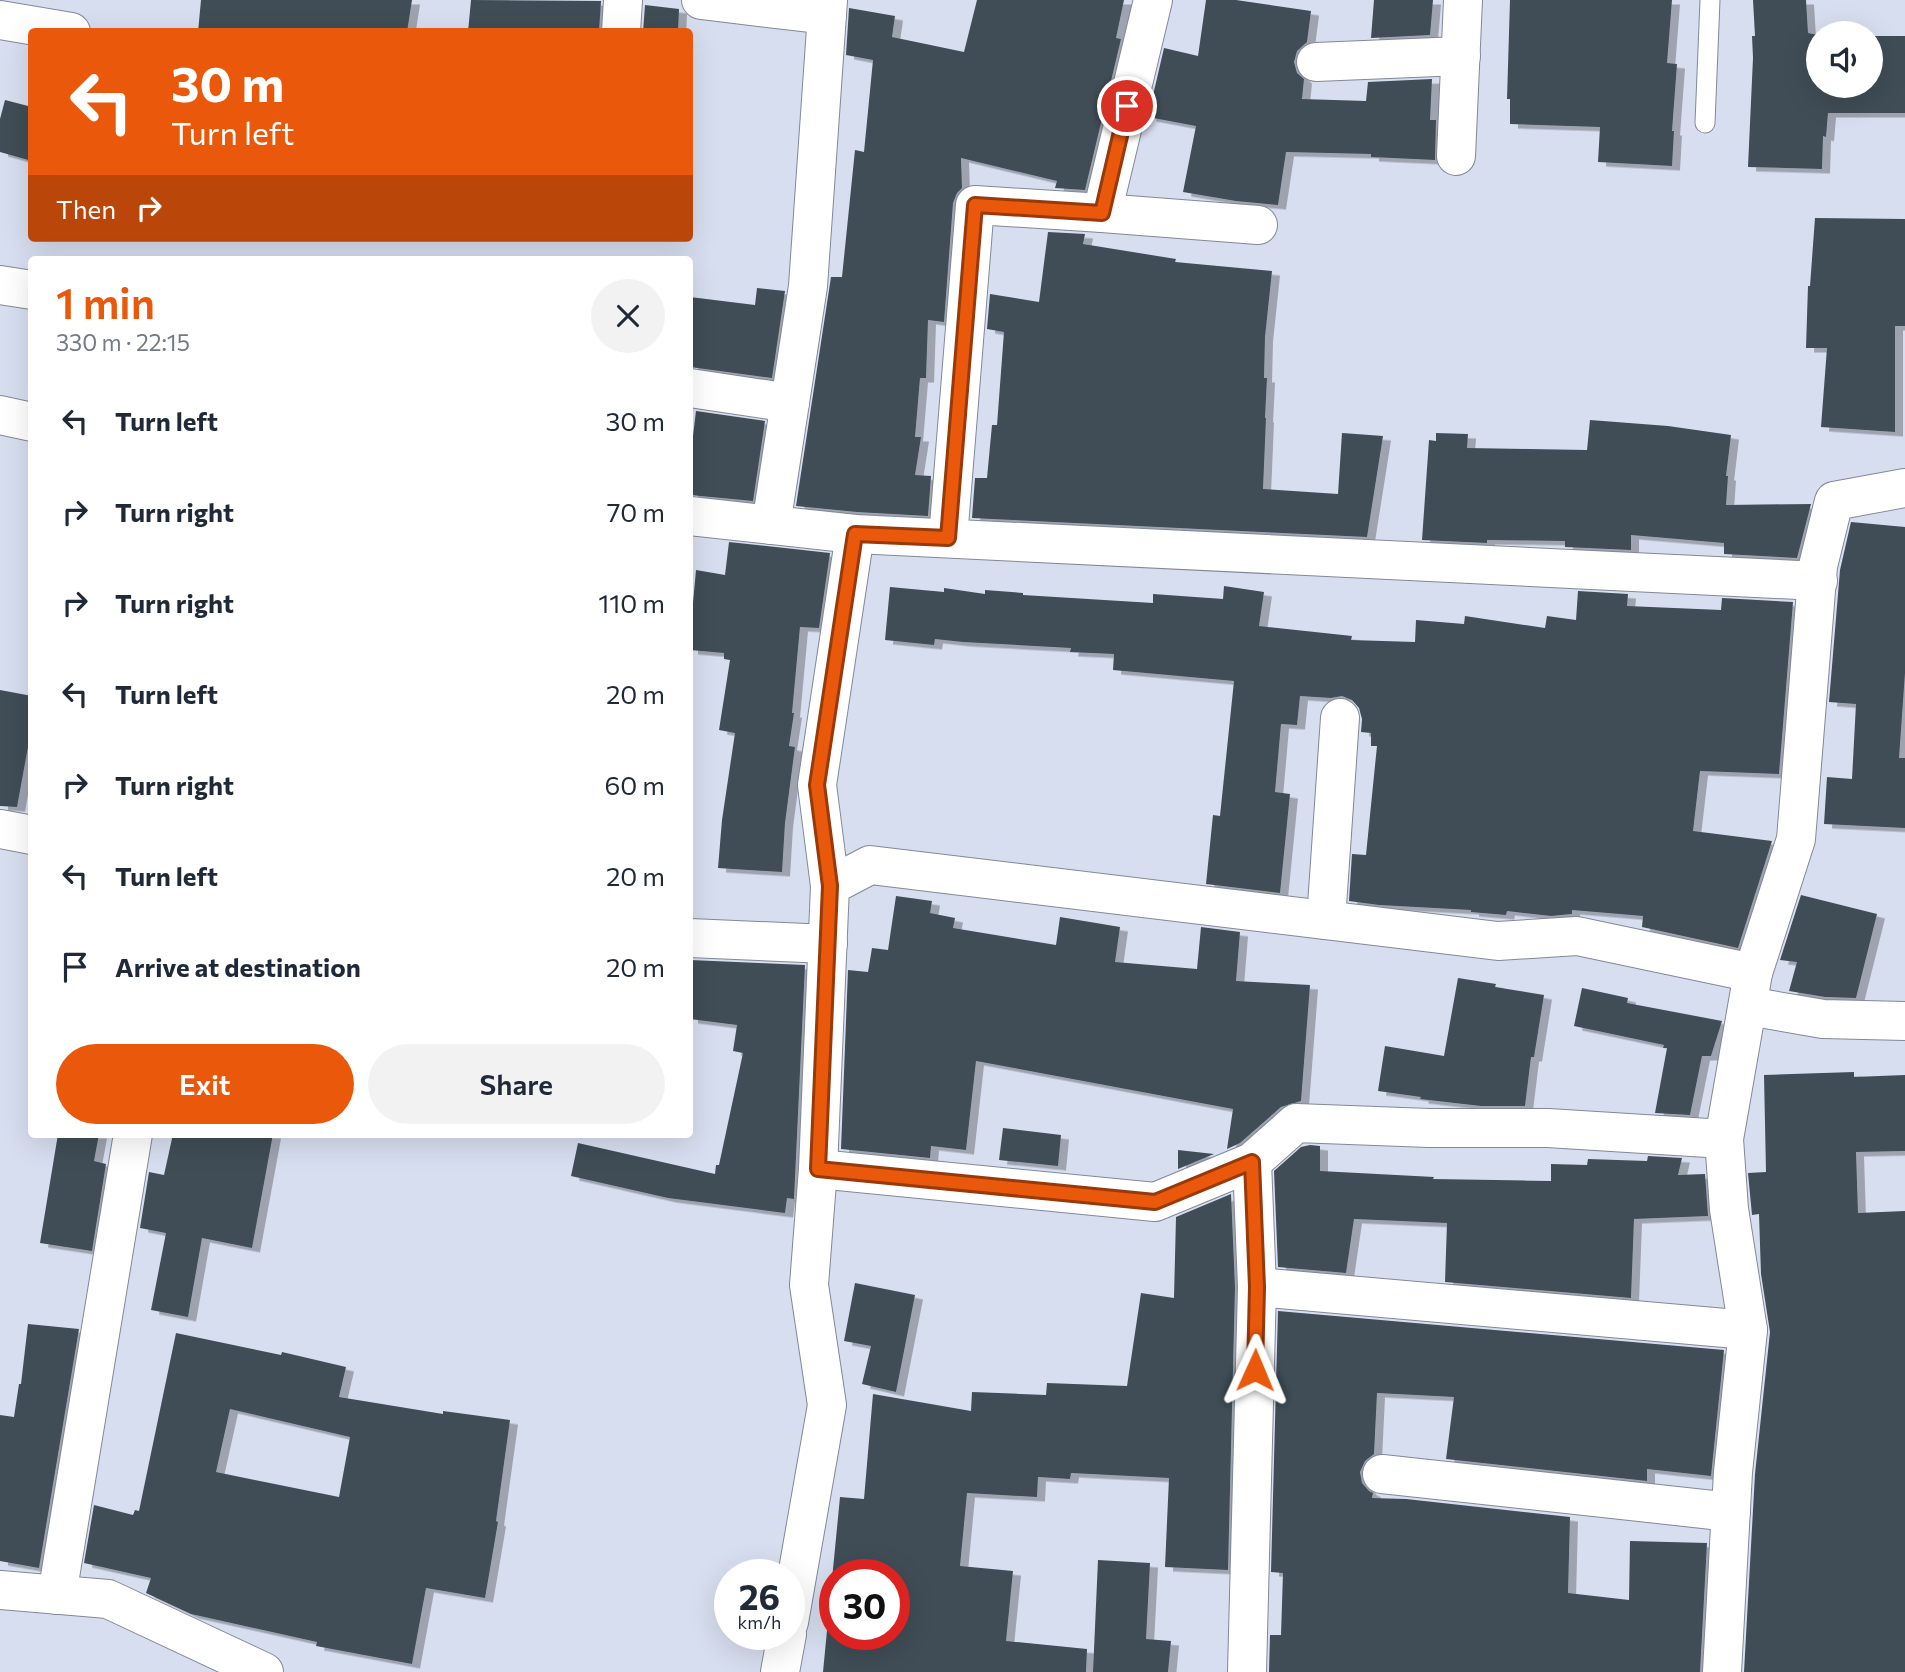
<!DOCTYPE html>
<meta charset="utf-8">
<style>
:root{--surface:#fff;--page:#f2f2f3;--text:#1f2937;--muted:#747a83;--accent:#ea580c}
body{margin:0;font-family:Commissioner,sans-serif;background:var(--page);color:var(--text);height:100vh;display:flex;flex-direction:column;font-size:26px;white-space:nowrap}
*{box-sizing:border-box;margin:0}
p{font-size:23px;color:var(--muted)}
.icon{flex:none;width:38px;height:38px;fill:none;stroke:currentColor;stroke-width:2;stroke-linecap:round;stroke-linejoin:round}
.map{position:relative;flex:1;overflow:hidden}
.panel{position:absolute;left:28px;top:256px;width:665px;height:882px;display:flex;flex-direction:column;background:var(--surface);border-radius:7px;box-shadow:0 7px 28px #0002}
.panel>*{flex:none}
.guide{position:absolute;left:28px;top:28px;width:665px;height:214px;border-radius:7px;box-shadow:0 7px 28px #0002;background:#ea580c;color:#fff;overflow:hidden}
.tools{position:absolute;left:1806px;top:21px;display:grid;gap:14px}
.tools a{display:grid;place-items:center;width:77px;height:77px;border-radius:50%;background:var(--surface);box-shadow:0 7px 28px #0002;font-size:35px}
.speed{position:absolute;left:714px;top:1559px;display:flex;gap:14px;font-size:35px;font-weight:700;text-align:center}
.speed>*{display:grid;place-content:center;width:91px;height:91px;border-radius:50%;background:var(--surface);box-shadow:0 7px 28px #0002;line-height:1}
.speed small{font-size:18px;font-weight:400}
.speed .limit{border:10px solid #d22;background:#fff;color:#111}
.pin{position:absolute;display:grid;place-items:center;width:60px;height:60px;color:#fff;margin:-30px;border:4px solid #fff;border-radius:50%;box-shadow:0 2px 7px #0007}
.me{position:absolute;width:77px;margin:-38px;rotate:1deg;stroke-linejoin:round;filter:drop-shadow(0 0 5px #0008)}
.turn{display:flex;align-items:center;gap:24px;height:147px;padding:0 28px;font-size:32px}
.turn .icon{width:91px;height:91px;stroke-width:2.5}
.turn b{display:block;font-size:49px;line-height:60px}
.then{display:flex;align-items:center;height:66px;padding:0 28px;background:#0003;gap:14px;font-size:26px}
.round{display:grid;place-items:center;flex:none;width:74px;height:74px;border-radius:37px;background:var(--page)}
.summary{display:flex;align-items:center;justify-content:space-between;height:119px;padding:0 28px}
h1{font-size:42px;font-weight:600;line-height:52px;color:var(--accent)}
.action{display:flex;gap:14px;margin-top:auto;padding:14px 28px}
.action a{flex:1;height:80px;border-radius:42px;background:var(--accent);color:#fff;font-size:28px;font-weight:600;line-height:80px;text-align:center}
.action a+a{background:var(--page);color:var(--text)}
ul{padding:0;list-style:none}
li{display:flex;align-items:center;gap:21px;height:91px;padding:0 28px}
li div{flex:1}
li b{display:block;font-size:26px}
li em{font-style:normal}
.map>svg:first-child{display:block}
.building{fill:#404d57;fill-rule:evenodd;filter:url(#shadow)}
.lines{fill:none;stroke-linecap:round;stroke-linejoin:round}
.service-casing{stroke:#828897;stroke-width:21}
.minor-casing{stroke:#828897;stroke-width:40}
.service{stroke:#fff;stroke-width:19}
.minor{stroke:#fff;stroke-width:38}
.route-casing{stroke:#983908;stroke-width:18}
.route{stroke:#ea580c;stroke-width:12}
</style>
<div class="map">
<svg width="1905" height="1672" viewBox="0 0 1905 1672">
<defs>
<filter id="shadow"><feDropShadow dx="8" dy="4.5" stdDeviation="0" flood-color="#0004"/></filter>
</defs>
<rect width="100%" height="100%" fill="#d7deef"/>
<g class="building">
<path d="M201,0H412L407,32H198Z"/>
<path d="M471,0L601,1L599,32H468Z"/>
<path d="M977,0H1124L1116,38L1121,39L1085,190L1055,188L1057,181L961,158L962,188L957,193L953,203L944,322L928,320L926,378H920L915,437H921L915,475L931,476L928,516L857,512L796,506L831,277H842L855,150L864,152L873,60L846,55L849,8L895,16L892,37L964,52Z"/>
<path d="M1206,0H1236L1311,11L1307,42L1297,51L1294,62L1297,73L1304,79L1302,99L1366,101L1368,82L1432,79L1430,120H1436L1435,160L1371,157V154L1286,152L1278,205L1236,201L1183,192L1196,126L1148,117L1164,48L1198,56Z"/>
<path d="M1374,0H1433L1430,35L1371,38Z"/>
<path d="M1510,0H1672L1667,63L1677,64L1672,131H1674L1672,166L1598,162L1600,127L1510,124V99H1507Z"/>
<path d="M1753,0H1806L1808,33L1818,35V86H1871V36H1905V113H1828L1826,137L1823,136L1822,169L1748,167L1753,58L1752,36H1755Z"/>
<path d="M645,5L679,9L678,32H643Z"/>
<path d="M5,100L32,107V161L0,152V119Z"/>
<path d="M1815,218L1905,219V326H1895V432L1821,427L1827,348H1806L1808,286H1810Z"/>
<path d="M1048,232L1085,234L1083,244L1176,259L1175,262L1272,271L1265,337L1264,378H1267L1265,418H1266L1263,489L1338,494L1342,433L1383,436L1367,537L972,518L975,478H987L992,425H997L1004,332L987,329L990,294L1039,302Z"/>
<path d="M757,288L785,291L772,378L690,367V297L755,305Z"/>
<path d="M696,411L765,421L753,501L690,495V460Z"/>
<path d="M1590,420L1668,426L1731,435L1726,476H1728L1726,505L1811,504L1797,558L1724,554V543L1631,535V550L1565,547V541L1487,540V543L1422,540L1429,440L1436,441V433L1468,434L1467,448L1587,450Z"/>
<path d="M1851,522L1905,527V673L1899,758H1905V828L1824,824L1827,777L1852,779L1856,704L1829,702L1840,570Z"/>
<path d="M729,542L830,553L819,628L800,627L792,713H794L789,746L795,747L785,823L782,872L718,868L722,820L735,733L719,730L730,660L724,659V653L690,650V636L696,570L725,575Z"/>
<path d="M1224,586L1264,592L1259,626L1352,636L1351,640L1415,642L1416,620L1464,624L1465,616L1545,628L1547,616L1576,620L1578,591L1628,594L1627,606L1721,610L1722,598L1793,602L1779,774L1700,771L1693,831L1772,841L1738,948L1642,927L1643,916L1572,910V914L1551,916L1507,911L1506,915L1471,912V910L1379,905L1349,901L1352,854L1366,855L1377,746H1371V733L1361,732L1362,719L1359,708L1352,700L1342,696L1331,698L1300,696L1297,725L1281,724L1275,792L1290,794L1280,893L1206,884L1213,815L1220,816L1234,681L1113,670L1114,654L1070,652L1071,648L963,642L935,639L934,645L885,640L890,587L944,592V588L985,594V590L1023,593V595L1153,603V594L1223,599Z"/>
<path d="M0,690L32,696V725L17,807L0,806Z"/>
<path d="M1801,895L1877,914L1856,998L1825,997L1789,991L1797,962L1780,960Z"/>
<path d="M896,896L932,901L930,913L955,918L953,928L1056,945L1060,917L1120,927L1115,962L1197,969L1201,927L1240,932L1236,981L1310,985L1301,1101L1281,1107L1240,1143L1227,1149L1233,1109L976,1061L966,1150L931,1146L930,1158L841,1149L848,970L868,972L872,948L888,950Z"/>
<path d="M690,960L805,965L794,1199L787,1198L785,1213L668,1198L571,1176L578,1143L715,1174L716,1165H719L743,1053L733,1051L737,1025L690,1019Z"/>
<path d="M1458,978L1496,984L1495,987L1544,995L1534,1057H1531L1525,1106H1481L1420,1099L1421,1097L1378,1091L1385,1046L1444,1056Z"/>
<path d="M1582,988L1628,998L1627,1003L1722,1021L1711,1056H1702L1690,1115L1655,1113L1667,1048H1663L1664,1045L1574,1026Z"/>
<path d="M1854,1072V1077L1905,1075V1151L1856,1152L1858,1213L1905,1211V1672H1744L1755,1474L1770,1332L1761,1274L1759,1214L1752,1215L1748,1173L1766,1172L1764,1075Z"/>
<path d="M1003,1128L1061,1135L1058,1166L999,1160Z"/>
<path d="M58,1134H99L94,1161L106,1164L92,1251L40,1243Z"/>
<path d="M173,1134H273L252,1248L202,1238L188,1317L151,1310L166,1233L140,1228L149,1172L164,1175Z"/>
<path d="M1310,1145L1320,1146V1171L1434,1177L1433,1179L1551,1181V1164L1587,1165L1588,1159L1647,1161L1648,1156L1682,1158L1678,1175L1705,1174L1708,1216L1634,1219L1631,1298L1445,1282L1447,1223L1354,1219L1346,1273L1278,1267L1274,1171L1301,1147Z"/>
<path d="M1178,1150L1214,1154L1178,1169Z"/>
<path d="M1231,1194L1235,1287L1228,1570L1165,1567L1169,1478L1071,1473L1070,1479L1038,1477L1037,1497L967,1493L960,1566L1013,1571L1006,1641L1087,1649L1086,1672H823L840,1497L864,1499L873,1394L971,1411L972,1392L1046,1395L1047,1383L1127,1386L1141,1293L1174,1298L1176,1217ZM835,1575H894V1634H835Z"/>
<path d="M855,1283L915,1295L896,1392L862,1384L871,1346L844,1341Z"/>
<path d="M1278,1311L1724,1350L1711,1476L1647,1469V1481L1446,1459L1454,1397L1377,1393L1374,1454L1365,1461L1360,1472L1362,1483L1369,1491L1373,1493L1372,1498L1406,1499L1570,1517L1568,1593L1629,1600L1630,1541L1707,1543L1700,1672H1269L1270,1635H1281L1283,1573L1271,1572Z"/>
<path d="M28,1324L79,1329L39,1568L0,1561V1415L14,1417L19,1384H21Z"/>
<path d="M176,1333L281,1355L282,1352L346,1367L339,1397L443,1414V1411L510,1420L496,1521L498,1522L485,1598L426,1588L412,1664L316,1646L317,1642L191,1614L146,1593L151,1578L84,1563L94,1505L133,1515L135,1510L139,1511ZM230,1409L350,1437L339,1497L216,1472Z"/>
<path d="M1098,1560L1150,1563L1146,1639L1171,1641L1168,1672H1093Z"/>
</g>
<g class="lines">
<g class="service-casing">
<path id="service" d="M1705,123L1710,0"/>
</g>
<g class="minor-casing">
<g id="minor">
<path d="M701,0L827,15"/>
<path d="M0,20L71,32"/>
<path d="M621,32L623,0"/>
<path d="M1316,62L1461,56"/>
<path d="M1456,156L1463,0"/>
<path d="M1102,213L1258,225"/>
<path d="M0,285L32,290"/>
<path d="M690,388L790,403"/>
<path d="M0,415L32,422"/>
<path d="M690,516L855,534L1818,581"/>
<path d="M771,525L808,286L828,0"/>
<path d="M948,538L975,205L1102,213L1153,0"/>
<path d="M0,829L32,835"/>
<path d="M830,886L817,785L855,534"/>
<path d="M1326,920L1340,718"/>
<path d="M690,938L828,944"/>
<path d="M1748,1006L1823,1019L1905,1021"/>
<path d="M818,1169L1155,1202L1252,1162L1296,1123L1429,1128H1548L1724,1139"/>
<path d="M1257,1287L1748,1330"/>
<path d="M1382,1474L1731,1512"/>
<path d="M0,1590L108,1599L264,1672"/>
<path d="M57,1595L133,1134"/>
<path d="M789,1622L827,1405L809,1285L818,1169L830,886L870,865L1498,941L1577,936L1753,973"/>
<path d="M780,1672L787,1634"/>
<path d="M1247,1672L1257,1287L1252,1162"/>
<path d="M1722,1672L1733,1472L1748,1330L1729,1209L1724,1139L1753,973L1796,839L1818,566L1834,501L1905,488"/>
</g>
</g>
<use href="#service" class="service"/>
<use href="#minor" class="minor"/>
</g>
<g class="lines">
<g class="route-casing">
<path id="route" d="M1127,106L1102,213L975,205L948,538L855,534L817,785L830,886L818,1169L1155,1202L1252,1162L1257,1287L1255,1370"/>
</g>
<use href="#route" class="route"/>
</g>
</svg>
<div class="tools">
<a><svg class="icon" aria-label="sound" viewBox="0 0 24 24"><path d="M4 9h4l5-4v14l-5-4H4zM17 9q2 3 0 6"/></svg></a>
</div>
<div class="speed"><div>26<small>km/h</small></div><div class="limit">30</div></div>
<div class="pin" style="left:1127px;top:106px;background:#d93025"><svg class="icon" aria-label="arrive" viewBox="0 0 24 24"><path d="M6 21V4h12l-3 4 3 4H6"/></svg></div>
<svg class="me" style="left:1255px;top:1370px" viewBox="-20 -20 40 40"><path d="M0-17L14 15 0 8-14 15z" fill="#ea580c" stroke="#fff" stroke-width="4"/></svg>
<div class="guide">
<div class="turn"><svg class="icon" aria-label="left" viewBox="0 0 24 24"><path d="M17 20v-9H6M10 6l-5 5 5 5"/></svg><div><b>30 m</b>Turn left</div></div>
<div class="then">Then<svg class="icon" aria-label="right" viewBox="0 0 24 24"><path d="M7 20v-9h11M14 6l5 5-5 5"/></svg></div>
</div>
<section class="panel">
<div class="summary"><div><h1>1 min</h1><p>330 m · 22:15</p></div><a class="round"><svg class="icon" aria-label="close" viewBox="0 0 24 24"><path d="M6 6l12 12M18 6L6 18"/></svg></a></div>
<ul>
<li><svg class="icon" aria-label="left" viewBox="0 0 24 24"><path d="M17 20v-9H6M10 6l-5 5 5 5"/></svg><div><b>Turn left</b></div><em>30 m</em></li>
<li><svg class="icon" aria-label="right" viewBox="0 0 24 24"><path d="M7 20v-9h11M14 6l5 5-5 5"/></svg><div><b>Turn right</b></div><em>70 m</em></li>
<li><svg class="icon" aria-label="right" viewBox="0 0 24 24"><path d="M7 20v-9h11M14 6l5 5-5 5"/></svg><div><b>Turn right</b></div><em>110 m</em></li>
<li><svg class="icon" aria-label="left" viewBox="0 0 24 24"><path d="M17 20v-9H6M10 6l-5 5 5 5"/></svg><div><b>Turn left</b></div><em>20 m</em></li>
<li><svg class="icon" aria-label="right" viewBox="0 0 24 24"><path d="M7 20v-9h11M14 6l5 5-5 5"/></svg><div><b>Turn right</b></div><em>60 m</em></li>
<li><svg class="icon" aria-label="left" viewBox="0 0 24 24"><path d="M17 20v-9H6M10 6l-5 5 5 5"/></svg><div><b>Turn left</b></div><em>20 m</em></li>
<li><svg class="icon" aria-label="arrive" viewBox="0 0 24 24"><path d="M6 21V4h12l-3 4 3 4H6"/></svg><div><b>Arrive at destination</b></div><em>20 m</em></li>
</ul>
<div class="action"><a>Exit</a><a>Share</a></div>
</section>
</div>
